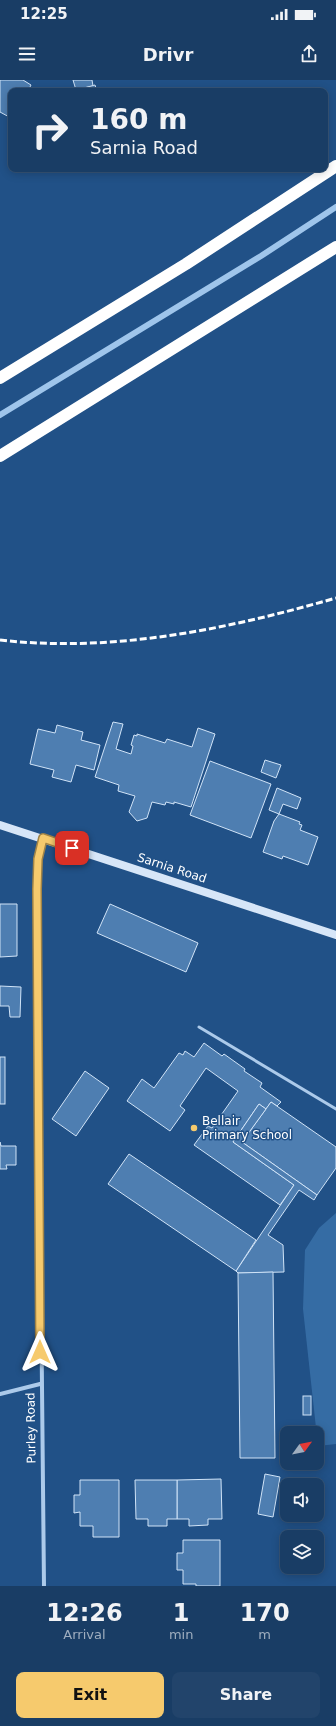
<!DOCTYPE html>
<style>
:root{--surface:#193d65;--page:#22446b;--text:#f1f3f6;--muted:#9faebf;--line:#375679;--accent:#f6ca6d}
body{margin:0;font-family:"DejaVu Sans",sans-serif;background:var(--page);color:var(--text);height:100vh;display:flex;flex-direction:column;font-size:15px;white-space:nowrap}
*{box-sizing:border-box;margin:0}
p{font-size:13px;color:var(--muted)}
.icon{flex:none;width:22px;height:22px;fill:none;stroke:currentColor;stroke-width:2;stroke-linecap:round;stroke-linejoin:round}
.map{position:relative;height:1506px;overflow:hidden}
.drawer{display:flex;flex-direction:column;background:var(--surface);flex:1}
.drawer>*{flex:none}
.guide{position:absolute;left:8px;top:8px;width:320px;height:84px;border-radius:8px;box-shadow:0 2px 10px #0003,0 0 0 1px var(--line);background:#193d65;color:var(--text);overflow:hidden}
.needle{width:26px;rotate:57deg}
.buttons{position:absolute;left:280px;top:1346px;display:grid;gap:8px}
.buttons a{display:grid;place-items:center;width:44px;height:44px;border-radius:8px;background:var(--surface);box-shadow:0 2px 10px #0003,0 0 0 1px var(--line);font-size:20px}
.pin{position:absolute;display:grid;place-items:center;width:34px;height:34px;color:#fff;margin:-17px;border-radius:8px;box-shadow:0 2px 6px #0006}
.me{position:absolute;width:44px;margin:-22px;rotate:0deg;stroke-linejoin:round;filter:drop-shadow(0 0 3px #0008)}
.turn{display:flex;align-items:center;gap:14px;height:84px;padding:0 16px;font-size:18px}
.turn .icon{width:52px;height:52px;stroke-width:2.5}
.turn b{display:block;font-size:28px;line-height:34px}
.eta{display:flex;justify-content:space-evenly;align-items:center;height:68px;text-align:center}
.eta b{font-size:24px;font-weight:700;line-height:28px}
.button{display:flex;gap:8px;margin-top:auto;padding:8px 16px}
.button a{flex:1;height:46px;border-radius:8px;background:var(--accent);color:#111;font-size:16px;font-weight:700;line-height:46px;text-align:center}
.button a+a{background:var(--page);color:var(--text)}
.status{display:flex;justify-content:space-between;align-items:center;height:28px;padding:0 20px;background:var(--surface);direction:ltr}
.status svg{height:11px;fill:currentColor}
header{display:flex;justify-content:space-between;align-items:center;height:52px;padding:0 16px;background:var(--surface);font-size:18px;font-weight:700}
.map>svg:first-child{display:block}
.green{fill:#356ca4}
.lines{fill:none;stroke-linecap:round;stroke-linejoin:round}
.stream{stroke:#9fc5eb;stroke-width:6}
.building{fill:#4e7eb1;stroke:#d0e3f7}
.service{stroke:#accaea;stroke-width:3}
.minor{stroke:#accaea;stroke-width:4}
.secondary{stroke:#d7e6f8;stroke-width:8}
.motorway{stroke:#fff;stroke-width:12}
.rail{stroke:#fff;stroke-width:3;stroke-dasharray:7 3;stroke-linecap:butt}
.route-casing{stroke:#a08347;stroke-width:10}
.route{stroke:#f6ca6d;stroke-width:7}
.poi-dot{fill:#f6ca6d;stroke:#215187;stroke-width:1.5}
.labels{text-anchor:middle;stroke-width:3;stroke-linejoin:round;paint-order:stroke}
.street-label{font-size:12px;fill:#fff;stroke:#215187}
.poi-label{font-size:12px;fill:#fff;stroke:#215187;text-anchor:start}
</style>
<div class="status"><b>12:25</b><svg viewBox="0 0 49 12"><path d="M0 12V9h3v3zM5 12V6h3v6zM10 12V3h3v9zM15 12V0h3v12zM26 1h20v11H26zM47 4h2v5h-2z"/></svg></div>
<header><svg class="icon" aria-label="menu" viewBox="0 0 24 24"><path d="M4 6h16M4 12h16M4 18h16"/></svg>Drivr<svg class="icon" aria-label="share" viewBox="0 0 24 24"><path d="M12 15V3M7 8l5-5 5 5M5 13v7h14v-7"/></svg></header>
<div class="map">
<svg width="336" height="1506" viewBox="0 0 336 1506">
<rect width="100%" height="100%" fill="#215187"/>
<path class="green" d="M336,1133V1364L318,1366L303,1229L305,1170L319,1148Z"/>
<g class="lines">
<path class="stream" d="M0,335L261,176L336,127"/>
</g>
<g class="building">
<path d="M0,0H23L31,5L28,11H11V38L0,32Z"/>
<path d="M73,0H92L93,6L76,10Z"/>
<path d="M95,5L97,11H76V10Z"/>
<path d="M113,642L123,644L116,669L131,674L133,666L131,665L134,655L137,656V654L165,663L167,659L192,667L198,648L215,654L191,727L174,722V724L166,722L165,725L152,722L147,738L137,741L129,732L135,716L118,711L119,705L95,697Z"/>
<path d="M57,645L83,652L81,660L100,665L94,690L76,685L71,702L52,697L54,690L30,684L38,649L55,653Z"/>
<path d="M265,680L281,685L276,698L261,692Z"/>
<path d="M210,681L271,704L251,758L190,735Z"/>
<path d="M277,708L301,718L297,729L283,724L279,734L269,730Z"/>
<path d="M279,734L300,742L299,744L302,745L300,750L318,757L308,785L283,776L282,779L263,772L274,741Z"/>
<path d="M0,824H17V876L0,877Z"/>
<path d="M110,824L198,863L186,892L97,853Z"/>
<path d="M0,906L21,907L20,937H10L9,926H0Z"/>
<path d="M204,963L222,976L224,974L245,989L244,991L262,1003L260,1007L281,1022L277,1026L271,1022L266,1029L259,1024L233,1062L294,1105L280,1125L194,1065L208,1046L212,1048L238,1011L206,988L180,1026L185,1030L170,1051L127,1021L142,999L154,1008L179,973L183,975L185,971L194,977Z"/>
<rect x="0" y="977" width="5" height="47"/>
<path d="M85,991L109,1008L76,1056L52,1039Z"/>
<path d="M271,1022L336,1067V1088L317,1115L242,1062Z"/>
<path d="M259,1024L266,1029L242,1062L317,1115L314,1120L299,1110L268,1155L283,1165L284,1192L238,1193L236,1191L294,1105L233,1062Z"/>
<path d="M0,1062L1,1066H16V1085H6L7,1089H0Z"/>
<path d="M129,1074L256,1160L236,1191L108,1104Z"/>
<path d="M273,1192L275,1378H240L238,1193Z"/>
<rect x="303" y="1316" width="8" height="19"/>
<path d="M265,1394L280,1397L273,1437L258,1434Z"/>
<path d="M221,1399L222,1439H208V1445L189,1446V1439H177V1400Z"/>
<path d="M80,1400H119V1457H93V1446H80V1432L74,1433V1415H80Z"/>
<path d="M135,1400H177V1439H167V1446H148V1439H136Z"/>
<path d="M183,1460H220V1506H196V1504H183V1490H177V1473H183Z"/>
</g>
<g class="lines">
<path class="service" d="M199,947L336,1029"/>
<g class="minor">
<path d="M43,759L39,779L37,809L44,1506"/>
<path d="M0,1314L40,1304"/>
</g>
<path class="secondary" d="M0,745L336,855"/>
<g class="motorway">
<path d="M0,298L186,184L336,86"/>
<path d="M0,376L336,167"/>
</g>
<path class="rail" d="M0,560C113,573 228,549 336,518"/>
</g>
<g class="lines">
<g class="route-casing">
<path id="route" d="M40,1272L37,809L38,779L43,758L72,768"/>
</g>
<use href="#route" class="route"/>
</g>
<circle class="poi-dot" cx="194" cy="1048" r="4"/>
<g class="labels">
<g class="street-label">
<text transform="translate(172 788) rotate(18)" y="4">Sarnia Road</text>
<text transform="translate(31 1348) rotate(-91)" y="4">Purley Road</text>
</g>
<g class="poi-label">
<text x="202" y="1045">Bellair<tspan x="202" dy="14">Primary School</tspan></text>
</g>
</g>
</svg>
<div class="buttons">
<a><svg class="needle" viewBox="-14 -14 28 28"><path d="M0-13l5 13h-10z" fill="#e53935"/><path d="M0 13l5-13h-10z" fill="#9faebf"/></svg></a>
<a><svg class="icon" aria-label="sound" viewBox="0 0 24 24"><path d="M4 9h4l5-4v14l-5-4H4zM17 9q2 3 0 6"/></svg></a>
<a><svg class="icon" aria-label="layers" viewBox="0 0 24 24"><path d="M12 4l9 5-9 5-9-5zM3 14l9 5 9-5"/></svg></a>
</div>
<div class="pin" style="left:72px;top:768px;background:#d93025"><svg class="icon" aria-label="arrive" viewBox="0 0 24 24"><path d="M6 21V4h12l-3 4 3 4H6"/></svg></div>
<svg class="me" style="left:40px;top:1272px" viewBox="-20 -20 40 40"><path d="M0-17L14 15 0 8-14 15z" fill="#f6ca6d" stroke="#fff" stroke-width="4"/></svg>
<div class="guide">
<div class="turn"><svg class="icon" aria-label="right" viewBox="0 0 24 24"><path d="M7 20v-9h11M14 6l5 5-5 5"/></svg><div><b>160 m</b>Sarnia Road</div></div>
</div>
</div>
<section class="drawer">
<div class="eta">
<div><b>12:26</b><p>Arrival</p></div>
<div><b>1</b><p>min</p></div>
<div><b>170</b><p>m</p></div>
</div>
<div class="button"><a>Exit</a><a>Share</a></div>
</section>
